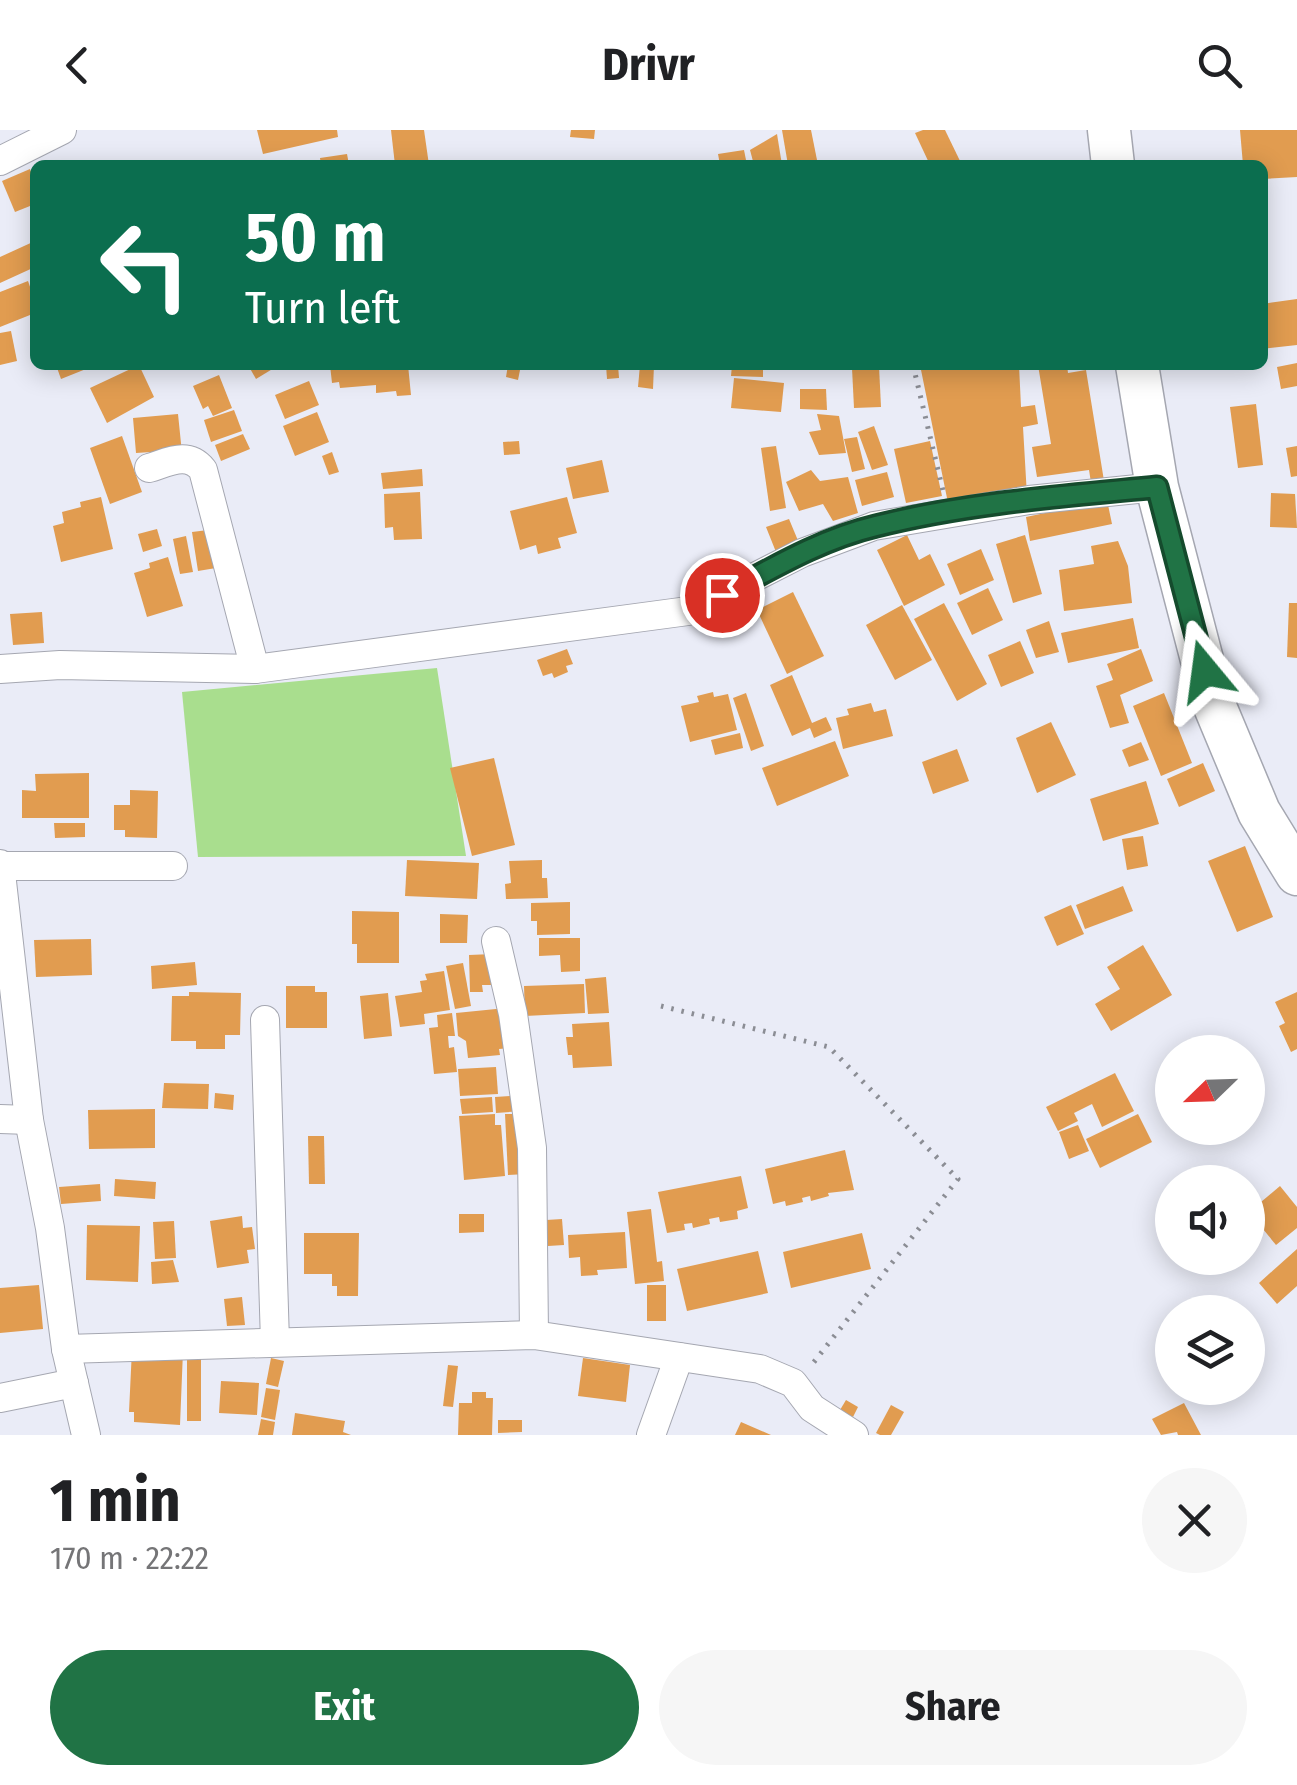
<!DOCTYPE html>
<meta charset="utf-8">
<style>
:root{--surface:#fff;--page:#f6f6f6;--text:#202124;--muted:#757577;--accent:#207345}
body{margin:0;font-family:"Fira Sans Condensed",sans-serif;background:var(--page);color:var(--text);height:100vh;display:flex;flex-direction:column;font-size:38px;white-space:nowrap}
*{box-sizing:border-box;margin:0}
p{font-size:32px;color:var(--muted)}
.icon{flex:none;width:55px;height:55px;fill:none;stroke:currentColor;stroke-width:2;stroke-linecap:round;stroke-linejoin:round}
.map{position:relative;height:1305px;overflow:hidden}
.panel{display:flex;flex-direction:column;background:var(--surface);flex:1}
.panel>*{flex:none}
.banner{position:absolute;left:30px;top:30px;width:1238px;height:210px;border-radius:15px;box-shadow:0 5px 25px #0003;background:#0b6e4f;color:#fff;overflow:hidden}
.needle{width:65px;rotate:247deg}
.fabs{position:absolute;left:1155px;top:905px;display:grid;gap:20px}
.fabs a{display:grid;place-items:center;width:110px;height:110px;border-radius:50%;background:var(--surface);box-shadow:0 5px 25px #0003;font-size:50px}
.pin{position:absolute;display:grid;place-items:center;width:85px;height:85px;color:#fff;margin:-42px;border:5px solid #fff;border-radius:50%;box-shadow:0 2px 10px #0007}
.me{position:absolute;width:110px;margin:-55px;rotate:344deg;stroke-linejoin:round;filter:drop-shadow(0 0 8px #0008)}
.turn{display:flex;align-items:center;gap:35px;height:210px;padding:0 50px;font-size:45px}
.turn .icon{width:130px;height:130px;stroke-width:2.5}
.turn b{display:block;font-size:70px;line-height:85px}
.round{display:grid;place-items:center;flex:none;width:105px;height:105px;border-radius:52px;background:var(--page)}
.head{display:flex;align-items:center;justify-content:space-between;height:170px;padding:0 50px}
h1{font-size:60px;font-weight:700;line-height:75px}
.primary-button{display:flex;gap:20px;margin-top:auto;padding:20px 50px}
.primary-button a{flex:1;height:115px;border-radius:60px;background:var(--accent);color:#fff;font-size:40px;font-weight:700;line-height:115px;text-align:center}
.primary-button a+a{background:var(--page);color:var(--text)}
header{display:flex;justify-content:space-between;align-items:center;height:130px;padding:0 50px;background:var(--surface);font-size:45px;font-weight:700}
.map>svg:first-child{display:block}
.green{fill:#a9de8e}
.building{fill:#e19c50}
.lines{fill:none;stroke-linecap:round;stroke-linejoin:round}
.street-casing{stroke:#a5a7b1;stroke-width:30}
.primary-casing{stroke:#a5a7b1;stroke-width:45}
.path{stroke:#8b8d94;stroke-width:5;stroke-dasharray:2.5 8;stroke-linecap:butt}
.street{stroke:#fff;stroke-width:28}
.primary{stroke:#fff;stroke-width:42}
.route-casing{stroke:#154b2d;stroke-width:25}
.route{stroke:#207345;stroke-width:18}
</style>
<header><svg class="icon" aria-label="back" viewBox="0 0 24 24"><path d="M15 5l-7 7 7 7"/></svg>Drivr<svg class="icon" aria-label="search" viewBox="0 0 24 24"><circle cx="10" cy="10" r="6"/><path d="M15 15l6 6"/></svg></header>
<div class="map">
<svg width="1297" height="1305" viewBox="0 0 1297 1305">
<rect width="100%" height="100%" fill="#eaecf7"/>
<path class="green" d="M437,538L466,726L198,727L182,562Z"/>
<g class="building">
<path d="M257,0H337L338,7L263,24Z"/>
<path d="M391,0H424L429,35H395Z"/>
<path d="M571,0H595L594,9L570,7Z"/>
<path d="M782,0H811L818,35H788Z"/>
<path d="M923,0H945L961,33L930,35L915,3Z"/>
<path d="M1240,0H1297V47L1262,49V35H1243Z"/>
<path d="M777,4L782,35H754L750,20Z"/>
<path d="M744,20L747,35H720L718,24Z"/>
<path d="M347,24L349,35H321L320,28Z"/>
<path d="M30,39L35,52V74L15,82L2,51Z"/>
<path d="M35,111V137L0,153V127Z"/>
<path d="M28,151L35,171V183L0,197V162Z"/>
<path d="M1297,169V215L1262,219V174Z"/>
<path d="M11,201L17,231L0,235V203Z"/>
<path d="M1297,233V256L1281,259L1277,237Z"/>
<path d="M56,235H96L61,249Z"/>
<path d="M139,235L154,267L107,293L90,258Z"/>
<path d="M248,235H279L256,249Z"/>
<path d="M330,235H408L411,265L397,266L396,261L376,263V255L340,258L339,252L332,253Z"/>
<path d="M508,235H521L518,250L506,247Z"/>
<path d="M606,235H618L619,248L607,249Z"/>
<path d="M640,235H654L653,259L638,257Z"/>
<path d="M732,235H763V247L731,246Z"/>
<path d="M920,235H1019L1021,277L1035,275L1038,294L1023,297L1027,366L948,373Z"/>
<path d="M1038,235H1067L1068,243L1086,240L1105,357L1092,359L1089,340L1037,347L1032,317L1051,314Z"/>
<path d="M879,236L881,277L854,278L852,238Z"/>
<path d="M219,245L232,278L213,286L208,276L203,279L193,256Z"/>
<path d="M734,248L784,253L781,282L731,278Z"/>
<path d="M309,251L319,275L285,289L275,265Z"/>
<path d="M800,259H826L827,280L800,279Z"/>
<path d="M1256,274L1263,335L1238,338L1230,277Z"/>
<path d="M234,280L242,301L211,312L204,290Z"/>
<path d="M317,282L329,312L295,326L283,296Z"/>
<path d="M178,284L182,323L151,326V322L136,323L133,288Z"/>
<path d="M817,284L839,286L846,323L819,325L809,302L821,300Z"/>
<path d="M874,296L888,335L872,340L858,302Z"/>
<path d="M243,304L250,319L221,331L215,315Z"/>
<path d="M122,306L142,362L110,374L90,318Z"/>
<path d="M857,307L865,339L852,342L844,309Z"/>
<path d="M519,311L520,324L504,325L503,312Z"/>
<path d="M930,311L942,366L906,373L894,319Z"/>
<path d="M776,316L786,378L770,381L761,318Z"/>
<path d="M1297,316V346L1291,347L1286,318Z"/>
<path d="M332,322L339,342L329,345L322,326Z"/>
<path d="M602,330L609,362L573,369L566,338Z"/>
<path d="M422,339L423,356L383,359L381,343Z"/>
<path d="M811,340L820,351L848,347L858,383L833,391L823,374L799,381L786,352Z"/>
<path d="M887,342L894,367L862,376L855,350Z"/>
<path d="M420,362L422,409L394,410L393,397L385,398L384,364Z"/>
<path d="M1271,363L1295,364L1297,398L1270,397Z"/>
<path d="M101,367L113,419L61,432L53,396L64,393L62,382L81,377L80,372Z"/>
<path d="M567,367L577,403L558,408L561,418L538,424L536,415L520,420L510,381Z"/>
<path d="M1107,370L1112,394L1030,411L1026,387Z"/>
<path d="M789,389L799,413L776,422L766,397Z"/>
<path d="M157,399L162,416L143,422L138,404Z"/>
<path d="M216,399L222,437L198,441L192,402Z"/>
<path d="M907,405L919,430L930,424L945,455L904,476L877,420Z"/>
<path d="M1025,405L1042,464L1013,473L996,414Z"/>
<path d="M186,406L193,442L180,444L173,409Z"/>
<path d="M1118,411L1128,436L1132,473L1064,481L1059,440L1094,434L1091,416Z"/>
<path d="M981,419L994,450L960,465L947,434Z"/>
<path d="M168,427L183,476L147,487L134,443L150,438L149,433Z"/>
<path d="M988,458L1003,490L972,505L957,473Z"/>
<path d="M793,462L824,526L787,544L757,480Z"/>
<path d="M944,473L987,554L957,571L914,489Z"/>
<path d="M1289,473H1297V528L1287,527Z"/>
<path d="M902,475L932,530L895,550L866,495Z"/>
<path d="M42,482L44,513L13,515L10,484Z"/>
<path d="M1133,488L1139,518L1068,533L1061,503Z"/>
<path d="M1049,491L1059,522L1036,528L1026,500Z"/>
<path d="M1020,511L1034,543L1001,557L988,525Z"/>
<path d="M567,519L573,534L566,536L568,542L554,548L552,543L543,546L537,530Z"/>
<path d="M1141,519L1153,551L1120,565L1129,593L1110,598L1096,556L1113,550L1107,534Z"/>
<path d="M792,545L812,593L826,587L832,600L814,608L810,598L792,606L770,555Z"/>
<path d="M713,562L714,567L728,564L737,600L690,612L681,576L699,572L697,566Z"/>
<path d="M746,563L764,616L751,621L733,568Z"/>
<path d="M1164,563L1192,633L1161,646L1133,576Z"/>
<path d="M871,573L874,582L886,579L893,606L843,619L836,588L849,585L847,579Z"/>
<path d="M1051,592L1076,645L1037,663L1016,608Z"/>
<path d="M740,603L743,618L715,625L711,610Z"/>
<path d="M835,611L849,646L777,676L762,638Z"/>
<path d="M1141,612L1149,630L1129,637L1122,620Z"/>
<path d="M957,619L969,651L933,664L922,632Z"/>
<path d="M494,628L515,715L472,726L450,638Z"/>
<path d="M1203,633L1215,661L1179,677L1167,649Z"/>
<path d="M89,643V688H22V660L36,661L35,644Z"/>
<path d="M1146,651L1159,694L1103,711L1090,669Z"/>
<path d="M130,660L158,661L157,708L125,707V700H114V675H130Z"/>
<path d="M54,693H85V707L55,708Z"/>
<path d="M1143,706L1148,736L1127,740L1122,709Z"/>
<path d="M1245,716L1273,787L1237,802L1208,731Z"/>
<path d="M407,730L479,733L477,769L405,766Z"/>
<path d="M542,730V748H547L548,768L506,769L505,754L511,753L509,731Z"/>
<path d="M1123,756L1133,781L1085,799L1076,775Z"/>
<path d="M570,772V804L537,805V791H531V773Z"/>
<path d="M1071,775L1084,804L1057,816L1044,787Z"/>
<path d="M352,781L399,782V833H357V814H352Z"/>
<path d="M440,784L468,785L467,813H440Z"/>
<path d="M539,808H580V841L561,842L560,825L539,826Z"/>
<path d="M91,809L92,845L36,847L34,810Z"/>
<path d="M1143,815L1172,865L1111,901L1095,874L1120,859L1107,837Z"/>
<path d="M493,824L494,855H482L483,862H470L469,825Z"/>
<path d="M195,832L197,855L152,859L151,836Z"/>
<path d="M463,833L471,876L455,879L446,836Z"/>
<path d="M444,841L450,880L424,884L425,894L400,897L395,866L422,862L420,851L427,850L425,844Z"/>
<path d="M606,847L609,883L588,884L585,849Z"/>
<path d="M584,854L585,883L525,886L524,856Z"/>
<path d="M286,856H315V862H327V898H286Z"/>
<path d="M189,862L241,863L240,905H225V919H196V911H171L172,866H189Z"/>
<path d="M1297,862V919L1291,922L1279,896L1285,893L1275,872Z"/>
<path d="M388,863L392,906L364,909L360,866Z"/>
<path d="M506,878L510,918L499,919L500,925L468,928L466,911L458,906L456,883Z"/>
<path d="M452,883L455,906H448L449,918L454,917L457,942L434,944L429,898L438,897L437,885Z"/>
<path d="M609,892L612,936L573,938L572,925H568L566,907H573L572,894Z"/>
<path d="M496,937L498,964L460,966L458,939Z"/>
<path d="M1115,943L1134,981L1102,997L1092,974L1074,983L1078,991L1058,1001L1046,977Z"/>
<path d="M164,953L209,954L208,979L162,978Z"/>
<path d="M215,963L234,965L233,980L214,978Z"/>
<path d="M522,965L523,981L496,983L495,967Z"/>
<path d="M492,967L493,982L462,984L460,969Z"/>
<path d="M155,979V1018L89,1019L88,980Z"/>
<path d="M495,984V995H501L505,1046L464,1050L459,986Z"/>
<path d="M505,984H523L527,1044L508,1045Z"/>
<path d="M1138,984L1152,1012L1100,1038L1086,1009Z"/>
<path d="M1078,995L1089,1021L1069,1029L1059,1002Z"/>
<path d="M308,1006H324L325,1054H309Z"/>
<path d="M845,1020L854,1060L828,1063L829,1066L811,1071L810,1066L802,1068L803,1072L786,1076L785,1071L773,1074L765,1039Z"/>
<path d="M741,1046L748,1078L737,1081L738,1089L720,1092L719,1087L709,1089L710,1094L693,1098L692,1093L684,1094L685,1100L667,1103L658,1062Z"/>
<path d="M115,1049L156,1052L155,1069L114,1066Z"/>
<path d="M100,1054L101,1071L61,1074L59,1057Z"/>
<path d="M1280,1056L1297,1077V1098L1276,1115L1249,1082Z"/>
<path d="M651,1079L657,1132L662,1131L664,1151L635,1154L627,1082Z"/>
<path d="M459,1084H484V1102L459,1103Z"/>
<path d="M242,1086L243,1098L252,1097L255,1119L247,1120L249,1133L217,1138L210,1091Z"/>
<path d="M562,1089L564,1115L548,1116L546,1090Z"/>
<path d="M174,1091L176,1128L155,1129L153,1092Z"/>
<path d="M87,1095L140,1096L138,1152L86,1150Z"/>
<path d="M625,1102L627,1138L597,1140L598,1145L581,1146L580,1127L569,1128L568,1105Z"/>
<path d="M304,1103H359L358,1166H337V1156H332V1144H304Z"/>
<path d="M862,1103L871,1139L791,1158L783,1122Z"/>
<path d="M1297,1119V1156L1277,1174L1259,1153Z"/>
<path d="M758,1121L768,1163L687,1181L677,1139Z"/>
<path d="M173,1130L179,1152L152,1154L151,1132Z"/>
<path d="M39,1155L43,1199L0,1203V1158Z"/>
<rect x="647" y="1155" width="19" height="36"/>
<path d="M242,1167L245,1195L227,1196L224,1169Z"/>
<path d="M132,1219L183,1221L180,1295L134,1292V1282H129Z"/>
<rect x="187" y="1222" width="14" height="69"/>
<path d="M271,1228L284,1231L278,1257L266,1254Z"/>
<path d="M583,1228L630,1235L626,1272L578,1266Z"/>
<path d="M448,1235L458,1236L453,1277L443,1276Z"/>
<path d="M221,1251L259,1253L257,1285L219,1283Z"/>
<path d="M266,1258L280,1260L275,1290L261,1287Z"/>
<path d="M472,1262H486V1268H493L492,1305H458L459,1273H472Z"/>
<path d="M846,1270L858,1277L853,1287L840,1280Z"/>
<path d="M1184,1273L1201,1305H1178L1177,1302L1161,1305L1152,1289Z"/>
<path d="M891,1275L904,1282L891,1305H880L876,1303Z"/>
<path d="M295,1283L345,1291L343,1302L351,1305H292Z"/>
<path d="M261,1289L275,1292L273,1305H258Z"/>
<path d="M498,1290H522V1302L498,1303Z"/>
<path d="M741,1292L771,1305H735Z"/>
</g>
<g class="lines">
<g class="street-casing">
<g id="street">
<path d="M0,31L62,0"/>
<path d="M149,338C169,332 188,321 203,340L255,539"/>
<path d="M0,539L60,535L255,539L688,481L802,423L874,396L1029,370L1157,357"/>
<path d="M0,734L29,990L50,1098L66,1219L86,1305"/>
<path d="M0,736H173"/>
<path d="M496,811L513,884L532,1018L534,1205"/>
<path d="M265,890L275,1212"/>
<path d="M0,989L29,990"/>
<path d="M66,1219L534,1205L760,1239L793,1253L812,1278L854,1305"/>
<path d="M0,1268L74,1253"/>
<path d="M651,1305L679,1227"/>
</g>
</g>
<g class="primary-casing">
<g id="primary">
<path d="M1109,0L1113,35"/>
<path d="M1137,235L1157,357L1213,572L1259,682L1297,744"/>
</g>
</g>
<g class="path">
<path d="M913,235L943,361"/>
<path d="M661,876L829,917L958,1049L810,1237"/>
</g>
<use href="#street" class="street"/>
<use href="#primary" class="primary"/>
</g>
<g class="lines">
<g class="route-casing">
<path id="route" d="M722,465C771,439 821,409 876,396C967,373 1064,366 1157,357L1205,541"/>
</g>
<use href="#route" class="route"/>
</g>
</svg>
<div class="fabs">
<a><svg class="needle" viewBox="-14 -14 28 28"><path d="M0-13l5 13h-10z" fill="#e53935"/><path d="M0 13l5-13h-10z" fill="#757577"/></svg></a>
<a><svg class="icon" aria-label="sound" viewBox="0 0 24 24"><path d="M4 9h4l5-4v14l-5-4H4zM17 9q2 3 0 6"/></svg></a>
<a><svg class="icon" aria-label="layers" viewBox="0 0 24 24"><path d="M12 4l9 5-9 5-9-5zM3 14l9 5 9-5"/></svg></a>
</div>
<div class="pin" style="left:722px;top:465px;background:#d93025"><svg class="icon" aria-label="arrive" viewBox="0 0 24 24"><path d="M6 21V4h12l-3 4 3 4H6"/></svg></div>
<svg class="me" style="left:1205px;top:541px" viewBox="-20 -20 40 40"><path d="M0-17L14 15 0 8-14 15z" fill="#207345" stroke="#fff" stroke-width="4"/></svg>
<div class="banner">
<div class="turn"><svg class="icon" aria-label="left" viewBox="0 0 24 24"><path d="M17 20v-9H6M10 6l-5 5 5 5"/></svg><div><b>50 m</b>Turn left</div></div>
</div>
</div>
<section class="panel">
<div class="head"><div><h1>1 min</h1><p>170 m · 22:22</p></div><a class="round"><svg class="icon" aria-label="close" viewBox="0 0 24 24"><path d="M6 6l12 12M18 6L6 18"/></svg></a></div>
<div class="primary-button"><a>Exit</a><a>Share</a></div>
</section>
